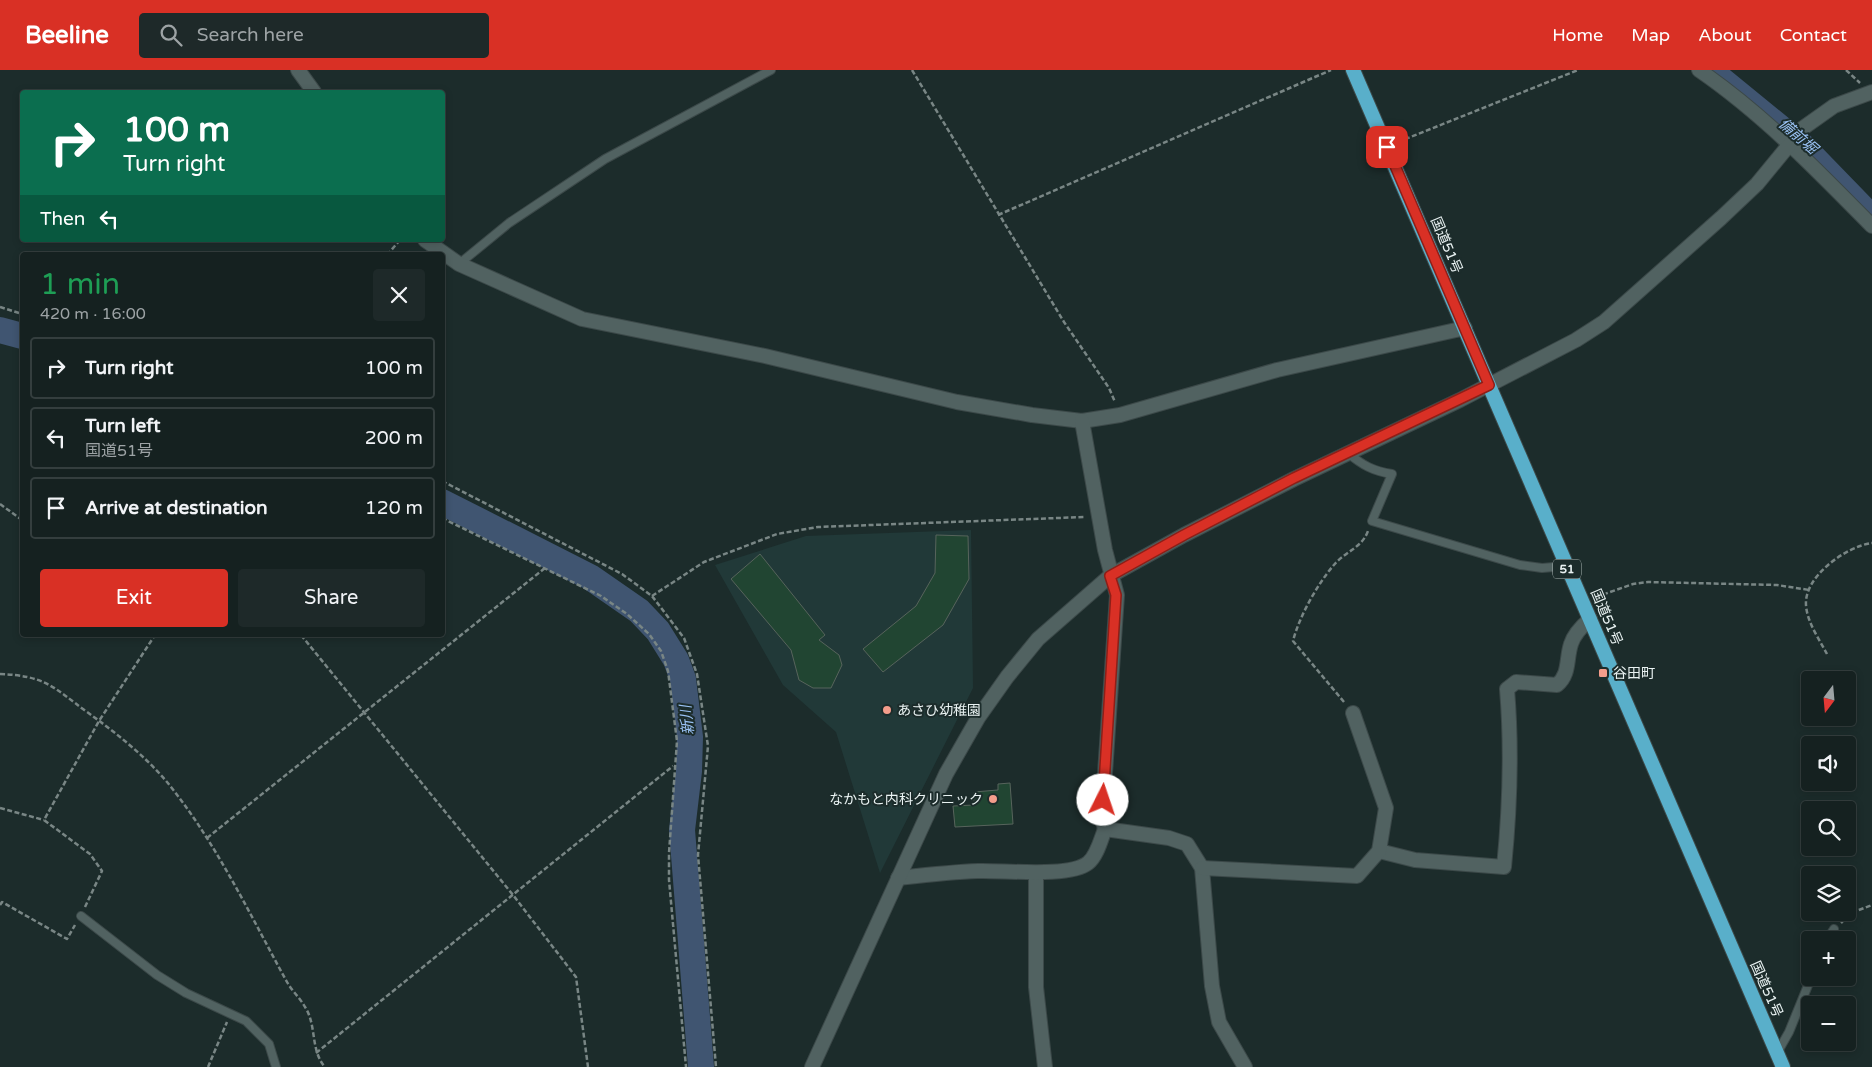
<!DOCTYPE html>
<meta charset="utf-8">
<style>
:root{--surface:#152120;--page:#1e2929;--text:#f1f3f6;--muted:#9da3a5;--line:#343e3e;--accent:#d93025}
body{margin:0;font-family:"Varela Round","Noto Sans JP",sans-serif;background:var(--page);color:var(--text);height:100vh;display:flex;flex-direction:column;font-size:19px;white-space:nowrap}
*{box-sizing:border-box;margin:0}
p{font-size:16px;color:var(--muted)}
.icon{flex:none;width:28px;height:28px;fill:none;stroke:currentColor;stroke-width:2;stroke-linecap:round;stroke-linejoin:round}
.map{position:relative;flex:1;overflow:hidden}
.drawer{position:absolute;left:20px;top:182px;width:425px;height:385px;display:flex;flex-direction:column;background:var(--surface);border-radius:5px;box-shadow:0 2px 8px #0003,0 0 0 1px var(--line)}
.drawer>*{flex:none}
.hud{position:absolute;left:20px;top:20px;width:425px;height:152px;border-radius:5px;box-shadow:0 2px 8px #0003,0 0 0 1px var(--line);background:#0b6e4f;color:#fff;overflow:hidden}
.needle{width:32px;rotate:196deg}
.fabs{position:absolute;left:1801px;top:601px;display:grid;gap:10px}
.fabs a{display:grid;place-items:center;width:55px;height:55px;border-radius:5px;background:var(--surface);box-shadow:0 2px 8px #0003,0 0 0 1px var(--line);font-size:25px}
.pin{position:absolute;display:grid;place-items:center;width:42px;height:42px;color:#fff;margin:-21px;border-radius:10px;box-shadow:0 2px 8px #0006}
.me{position:absolute;width:55px;margin:-28px;rotate:4deg;stroke-linejoin:round;filter:drop-shadow(0 0 4px #0008)}
.turn{display:flex;align-items:center;gap:18px;height:105px;padding:0 20px;font-size:22px}
.turn .icon{width:65px;height:65px;stroke-width:2.5}
.turn b{display:block;font-size:35px;line-height:42px}
.then{display:flex;align-items:center;height:48px;padding:0 20px;background:#0003;gap:10px;font-size:19px}
.round{display:grid;place-items:center;flex:none;width:52px;height:52px;border-radius:5px;background:var(--page)}
.headline{display:flex;align-items:center;justify-content:space-between;height:85px;padding:0 20px}
h1{font-size:30px;font-weight:600;line-height:38px;color:#1e9e55}
.action{display:flex;gap:10px;margin-top:auto;padding:10px 20px}
.action a{flex:1;height:58px;border-radius:5px;background:var(--accent);color:#fff;font-size:20px;font-weight:600;line-height:58px;text-align:center}
.action a+a{background:var(--page);color:var(--text)}
ul{padding:0;list-style:none}
li{display:flex;align-items:center;gap:15px;height:62px;margin:0 10px 8px;padding:0 10px;border:2px solid var(--line);border-radius:5px}
li div{flex:1}
li b{display:block;font-size:19px}
li em{font-style:normal}
header{display:flex;align-items:center;gap:30px;box-sizing:border-box;height:70px;padding:0 25px;background:var(--accent);color:#fff}
header strong{font-size:24px}
nav{display:flex;gap:28px;margin-inline-start:auto;font-size:18px}
.search{width:350px;height:45px;background:var(--page);display:flex;align-items:center;gap:12px;box-sizing:border-box;padding:0 18px;border-radius:5px;color:var(--muted);font-size:19px}
.map>svg:first-child{display:block}
.built{fill:#213938}
.lines{fill:none;stroke-linecap:round;stroke-linejoin:round}
.canal{stroke:#405571;stroke-width:15}
.river{stroke:#405571;stroke-width:26}
.building{fill:#214532;stroke:#57645c}
.service-casing{stroke:#3c4949;stroke-width:10}
.minor-casing{stroke:#3c4949;stroke-width:16}
.tertiary-casing{stroke:#3c4949;stroke-width:16}
.trunk-casing{stroke:#3c4949;stroke-width:16}
.path{stroke:#798685;stroke-width:2.5;stroke-dasharray:5 2.5;stroke-linecap:butt}
.service{stroke:#516261;stroke-width:8}
.minor{stroke:#516261;stroke-width:14}
.tertiary{stroke:#516261;stroke-width:14}
.trunk{stroke:#59afca;stroke-width:14}
.route-casing{stroke:#8d1f18;stroke-width:12}
.route{stroke:#d93025;stroke-width:9}
.poi-dot{fill:#f49d8b;stroke:#1c2c2b;stroke-width:2}
.labels{text-anchor:middle;stroke-width:4;stroke-linejoin:round;paint-order:stroke}
.shield{fill:#1c2c2b;stroke:#acb7b6;stroke-width:1}
.shield-label{font-size:12px;font-weight:bold;fill:#e9f2f2}
.street-label{font-size:14px;fill:#e9f2f2;stroke:#1c2c2b}
.poi-label{font-size:14px;fill:#e9f2f2;stroke:#1c2c2b;text-anchor:start}
.water-label{font-size:15px;font-style:italic;fill:#9ac2f4;stroke:#1c2c2b}
</style>
<header>
<strong>Beeline</strong>
<div class="search"><svg class="icon" aria-label="search" viewBox="0 0 24 24"><circle cx="10" cy="10" r="6"/><path d="M15 15l6 6"/></svg>Search here</div>
<nav><a>Home</a><a>Map</a><a>About</a><a>Contact</a></nav>
</header>
<div class="map">
<svg width="1872" height="997" viewBox="0 0 1872 997">
<rect width="100%" height="100%" fill="#1c2c2b"/>
<path class="built" d="M971,460L973,618L880,803L836,662L783,615L715,495L806,466Z"/>
<g class="lines">
<path class="canal" d="M1718,0L1805,71L1872,140"/>
<g class="river">
<path d="M0,260L22,266"/>
<path d="M442,432L590,507L639,541L658,561L676,590L683,609L690,667L689,701L682,760L701,997"/>
</g>
</g>
<g class="building">
<path d="M936,465L968,466L969,509L943,555L883,602L863,579L916,536L935,503Z"/>
<path d="M760,484L825,565L819,570L839,585L842,595L831,618H813L799,610L791,580L731,509Z"/>
<path d="M1010,713L1013,754L955,757L953,736L974,735V722L998,720V714Z"/>
</g>
<g class="lines">
<g class="service-casing">
<g id="service">
<path d="M459,194L509,153L605,89L771,0"/>
<path d="M1348,383C1362,395 1373,401 1392,404L1372,451L1520,495L1542,498L1566,496"/>
<path d="M81,846L157,905L186,923L246,951L269,974L276,997"/>
<path d="M1827,870L1834,859"/>
<path d="M1777,983L1789,962L1811,908"/>
</g>
</g>
<g class="minor-casing">
<g id="minor">
<path d="M298,0L314,22"/>
<path d="M1699,0C1763,44 1817,100 1872,156"/>
<path d="M425,170L459,194L582,249L765,286L957,332L1032,345L1082,351L1120,345L1277,300L1465,258"/>
<path d="M1082,351L1105,480L1117,525L1102,748L1105,759L1169,768L1187,774L1202,798L1212,916L1219,952L1245,997"/>
<path d="M1379,781L1415,790L1504,797C1510,737 1512,679 1507,619L1516,612L1557,615C1570,604 1566,589 1571,574C1574,564 1582,556 1590,549"/>
<path d="M1202,798L1357,806L1379,781L1386,738L1353,643"/>
<path d="M1036,803V917L1045,997"/>
<path d="M898,808C925,805 951,802 978,801C1003,800 1069,808 1088,793C1097,786 1101,769 1105,759"/>
</g>
</g>
<g class="tertiary-casing">
<path id="tertiary" d="M812,997L946,704L978,648L1007,607L1038,569L1110,506L1184,465L1294,409L1460,330L1576,270L1604,252L1721,148L1757,114L1803,58L1834,36L1872,22"/>
</g>
<g class="trunk-casing">
<path id="trunk" d="M1353,0L1783,997"/>
</g>
<g class="path">
<path d="M912,0L1064,252L1109,318L1115,332"/>
<path d="M1846,0L1860,13"/>
<path d="M1398,72L1578,0"/>
<path d="M998,145L1331,0"/>
<path d="M387,185L400,170"/>
<path d="M0,237L22,244"/>
<path d="M442,411L622,504L652,526L684,568L697,604L708,676L698,785L716,997"/>
<path d="M0,434L22,450"/>
<path d="M442,448L601,526L627,544L649,564L661,581L668,601L677,671L669,783V810L686,997"/>
<path d="M652,526L704,492L777,464L818,457L1085,447"/>
<path d="M1596,527L1633,514L1648,512L1777,515L1809,520"/>
<path d="M301,565L513,825L576,907L588,997"/>
<path d="M1827,584C1819,569 1807,552 1806,535C1804,506 1847,476 1872,473"/>
<path d="M0,604C45,606 52,616 87,642C115,662 144,685 167,712C216,772 250,845 287,912C292,921 300,928 305,937C317,955 310,980 325,997"/>
<path d="M1344,632L1293,571C1299,547 1317,515 1333,496C1344,482 1362,478 1368,461"/>
<path d="M0,738L44,750"/>
<path d="M207,768L545,498"/>
<path d="M0,835L2,832L67,869L75,855"/>
<path d="M85,837L102,801L90,784L44,750L99,651L155,565"/>
<path d="M1841,853L1851,843L1872,835"/>
<path d="M316,983L673,696"/>
<path d="M208,997L227,952"/>
</g>
<use href="#service" class="service"/>
<use href="#minor" class="minor"/>
<use href="#tertiary" class="tertiary"/>
<use href="#trunk" class="trunk"/>
</g>
<g class="lines">
<g class="route-casing">
<path id="route" d="M1103,730L1116,525L1110,506L1184,465L1294,408L1489,315L1387,77"/>
</g>
<use href="#route" class="route"/>
</g>
<g class="poi-dot">
<rect x="1598" y="598" width="10" height="10" rx="2.5"/>
<circle cx="887" cy="640" r="5"/>
<circle cx="993" cy="729" r="5"/>
</g>
<g class="labels">
<rect class="shield" x="1553" y="489.5" width="28" height="19" rx="4"/>
<g class="shield-label">
<text x="1567" y="503">51</text>
</g>
<g class="street-label">
<text transform="translate(1447 175) rotate(67)" y="5">国道51号</text>
<text transform="translate(1607 547) rotate(67)" y="5">国道51号</text>
<text transform="translate(1767 919) rotate(66)" y="5">国道51号</text>
</g>
<g class="poi-label">
<text x="1613" y="608">谷田町</text>
<text x="897" y="645">あさひ幼稚園</text>
<text x="983" y="734" text-anchor="end">なかもと内科クリニック</text>
</g>
<g class="water-label">
<text transform="translate(1798 66) rotate(41)" y="5">備前堀</text>
<text transform="translate(687 650) rotate(-96)" y="5">新川</text>
</g>
</g>
</svg>
<div class="fabs">
<a><svg class="needle" viewBox="-14 -14 28 28"><path d="M0-13l5 13h-10z" fill="#e53935"/><path d="M0 13l5-13h-10z" fill="#9da3a5"/></svg></a>
<a><svg class="icon" aria-label="sound" viewBox="0 0 24 24"><path d="M4 9h4l5-4v14l-5-4H4zM17 9q2 3 0 6"/></svg></a>
<a><svg class="icon" aria-label="search" viewBox="0 0 24 24"><circle cx="10" cy="10" r="6"/><path d="M15 15l6 6"/></svg></a>
<a><svg class="icon" aria-label="layers" viewBox="0 0 24 24"><path d="M12 4l9 5-9 5-9-5zM3 14l9 5 9-5"/></svg></a>
<a>+</a>
<a>−</a>
</div>
<div class="pin" style="left:1387px;top:77px;background:#d93025"><svg class="icon" aria-label="arrive" viewBox="0 0 24 24"><path d="M6 21V4h12l-3 4 3 4H6"/></svg></div>
<svg class="me" style="left:1103px;top:730px" viewBox="-20 -20 40 40"><circle r="19" fill="#fff"/><path d="M0-13L10 11 0 6-10 11z" fill="#d93025"/></svg>
<div class="hud">
<div class="turn"><svg class="icon" aria-label="right" viewBox="0 0 24 24"><path d="M7 20v-9h11M14 6l5 5-5 5"/></svg><div><b>100 m</b>Turn right</div></div>
<div class="then">Then<svg class="icon" aria-label="left" viewBox="0 0 24 24"><path d="M17 20v-9H6M10 6l-5 5 5 5"/></svg></div>
</div>
<section class="drawer">
<div class="headline"><div><h1>1 min</h1><p>420 m · 16:00</p></div><a class="round"><svg class="icon" aria-label="close" viewBox="0 0 24 24"><path d="M6 6l12 12M18 6L6 18"/></svg></a></div>
<ul>
<li><svg class="icon" aria-label="right" viewBox="0 0 24 24"><path d="M7 20v-9h11M14 6l5 5-5 5"/></svg><div><b>Turn right</b></div><em>100 m</em></li>
<li><svg class="icon" aria-label="left" viewBox="0 0 24 24"><path d="M17 20v-9H6M10 6l-5 5 5 5"/></svg><div><b>Turn left</b><p>国道51号</p></div><em>200 m</em></li>
<li><svg class="icon" aria-label="arrive" viewBox="0 0 24 24"><path d="M6 21V4h12l-3 4 3 4H6"/></svg><div><b>Arrive at destination</b></div><em>120 m</em></li>
</ul>
<div class="action"><a>Exit</a><a>Share</a></div>
</section>
</div>
